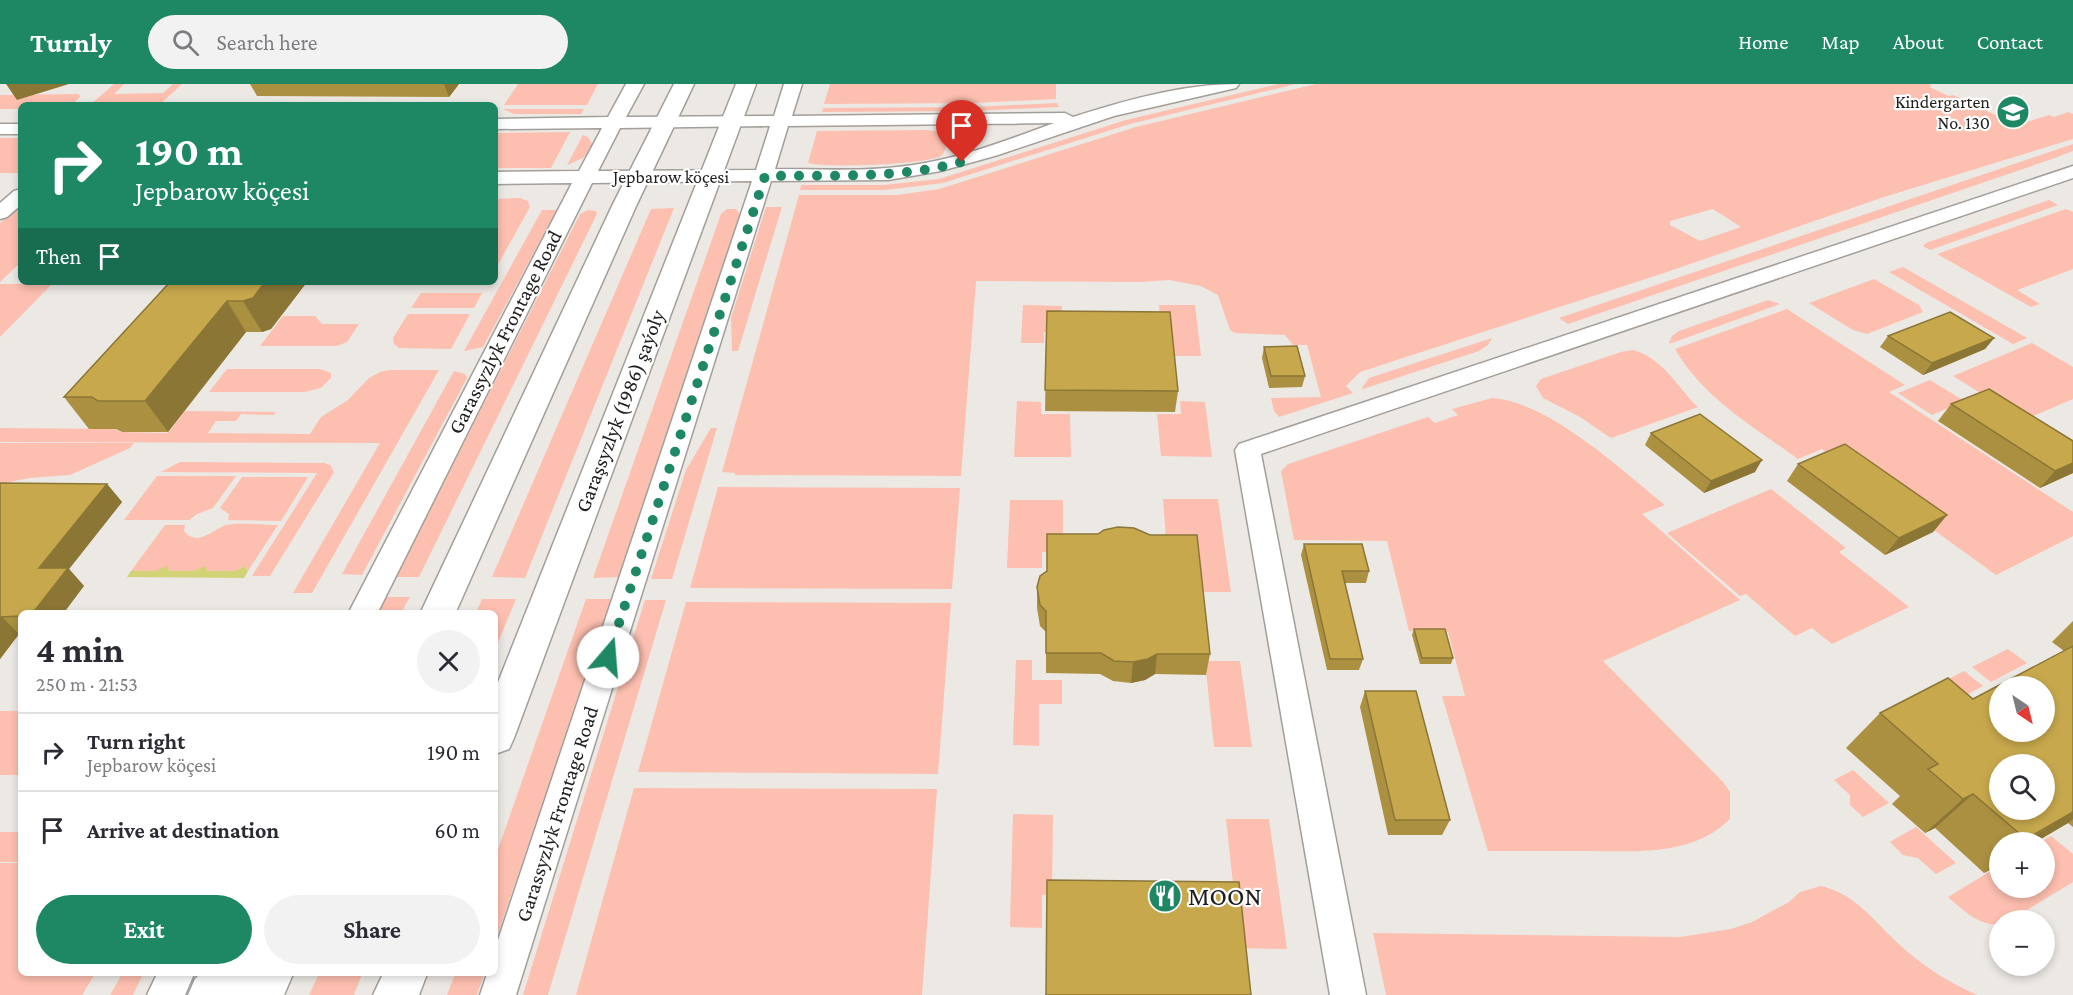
<!DOCTYPE html>
<meta charset="utf-8">
<style>
:root{--surface:#fff;--page:#f2f2f3;--text:#2b2b33;--muted:#7c7c81;--line:#e1e1e2;--accent:#1e8865}
body{margin:0;font-family:"Crimson Pro",serif;background:var(--page);color:var(--text);height:100vh;display:flex;flex-direction:column;font-size:22px;white-space:nowrap}
*{box-sizing:border-box;margin:0}
p{font-size:20px;color:var(--muted)}
.icon{flex:none;width:33px;height:33px;fill:none;stroke:currentColor;stroke-width:2;stroke-linecap:round;stroke-linejoin:round}
.map{position:relative;flex:1;overflow:hidden}
.sheet{position:absolute;left:18px;top:526px;width:480px;height:366px;display:flex;flex-direction:column;background:var(--surface);border-radius:9px;box-shadow:0 3px 9px #0003}
.sheet>*{flex:none}
.hud{position:absolute;left:18px;top:18px;width:480px;height:183px;border-radius:9px;box-shadow:0 3px 9px #0003;background:#1e8865;color:#fff;overflow:hidden}
.needle{width:39px;rotate:145deg}
.buttons{position:absolute;left:1989px;top:592px;display:grid;gap:12px}
.buttons a{display:grid;place-items:center;width:66px;height:66px;border-radius:50%;background:var(--surface);box-shadow:0 3px 9px #0003;font-size:30px}
.pin{position:absolute;display:grid;place-items:center;width:51px;height:51px;color:#fff;margin:-62px -26px;border-radius:50% 50% 50% 0;rotate:-45deg;box-shadow:0 0 6px #0007}
.pin .icon{rotate:45deg}
.me{position:absolute;width:66px;margin:-33px;rotate:18deg;stroke-linejoin:round;filter:drop-shadow(0 0 4px #0008)}
.turn{display:flex;align-items:center;gap:21px;height:126px;padding:0 18px;font-size:27px}
.turn .icon{width:78px;height:78px;stroke-width:2.5}
.turn b{display:block;font-size:42px;line-height:51px}
.then{display:flex;align-items:center;height:57px;padding:0 18px;background:#0003;gap:12px;font-size:22px}
.round{display:grid;place-items:center;flex:none;width:63px;height:63px;border-radius:32px;background:var(--page)}
.head{display:flex;align-items:center;justify-content:space-between;height:102px;padding:0 18px}
h1{font-size:36px;font-weight:700;line-height:45px}
.action{display:flex;gap:12px;margin-top:auto;padding:12px 18px}
.action a{flex:1;height:69px;border-radius:36px;background:var(--accent);color:#fff;font-size:24px;font-weight:700;line-height:69px;text-align:center}
.action a+a{background:var(--page);color:var(--text)}
ul{padding:0;list-style:none}
li{display:flex;align-items:center;gap:18px;height:78px;padding:0 18px;border-top:2px solid var(--line)}
li div{flex:1}
li b{display:block;font-size:22px}
li em{font-style:normal}
header{display:flex;align-items:center;gap:36px;box-sizing:border-box;height:84px;padding:0 30px;background:var(--accent);color:#fff}
header strong{font-size:28px}
nav{display:flex;gap:33px;margin-inline-start:auto;font-size:21px}
.search{width:420px;height:54px;background:var(--page);display:flex;align-items:center;gap:15px;box-sizing:border-box;padding:0 21px;border-radius:33px;color:var(--muted);font-size:22px}
.map>svg:first-child{display:block}
.green{fill:#fdbfb0;fill-rule:evenodd}
.water{fill:#d2d377}
.lines{fill:none;stroke-linecap:round;stroke-linejoin:round}
.street-casing{stroke:#a29f9b;stroke-width:3}
.primary-casing{stroke:#a29f9b;stroke-width:3}
.street{fill:#fff;fill-rule:evenodd}
.primary{fill:#fff;fill-rule:evenodd}
.wall{fill:#ab9042}
.shaded-wall{fill:#8b7636}
.building{fill:#c7a84d;stroke:#8b7636;stroke-width:1.5;fill-rule:evenodd}
.route{stroke:#1e8865;stroke-width:10;stroke-dasharray:0 18}
.labels{text-anchor:middle;stroke-width:4.5;stroke-linejoin:round;paint-order:stroke}
.far-poi-label{font-size:18px;fill:#1f1e1c;stroke:#fff;text-anchor:end}
.far-street-label{font-size:18px;fill:#1f1e1c;stroke:#fff}
.street-label{font-size:21px;fill:#1f1e1c;stroke:#fff}
.near-poi-label{font-size:26px;fill:#1f1e1c;stroke:#fff;text-anchor:start}
</style>
<header>
<strong>Turnly</strong>
<div class="search"><svg class="icon" aria-label="search" viewBox="0 0 24 24"><circle cx="10" cy="10" r="6"/><path d="M15 15l6 6"/></svg>Search here</div>
<nav><a>Home</a><a>Map</a><a>About</a><a>Contact</a></nav>
</header>
<div class="map">
<svg width="2073" height="911" viewBox="0 0 2073 911">
<rect width="100%" height="100%" fill="#ece8e4"/>
<g class="green">
<path d="M114,0H124L114,10L163,9L173,0H182L159,21H90Z"/>
<path d="M518,0H598L587,21H504Z"/>
<path d="M830,0H1056V15L972,19L824,20Z"/>
<path d="M1278,0H1296L1130,40L943,99L885,106H800L801,101H884L939,95L1126,36Z"/>
<path d="M1316,0H1929L1932,2L1929,3L1949,12L1953,11L2017,41L2049,31L2054,33L2068,28L2073,30V55L1884,113L1661,190L1360,288L1346,302L1353,309L1279,333L1274,327L1271,314L1321,313L1307,261H1293L1285,251L1235,249L1230,246L1218,211L1201,202L1169,196L1140,198L976,197L961,392L735,391V389L722,388L799,111H897L939,105L1136,43ZM1713,125L1741,143L1700,157L1670,141V137Z"/>
<path d="M78,10L81,12L71,21H21V25H0V11Z"/>
<path d="M1057,19L1059,23L971,27L822,28L823,24L972,23Z"/>
<path d="M503,25H584L581,30H514Z"/>
<path d="M927,46L941,48L946,53C946,59 946,67 942,71C931,81 822,84 808,79L817,47Z"/>
<path d="M570,48L551,84H495V49Z"/>
<path d="M583,51L589,54L593,62L583,74L567,81Z"/>
<rect x="0" y="54" width="21" height="35"/>
<path d="M2073,60V67L2052,75L1568,240L1559,234Z"/>
<path d="M495,115L520,114L528,117L530,123L495,186Z"/>
<path d="M2049,116L2058,121L1930,166L1923,162L1926,159Z"/>
<path d="M21,120V178L0,198V139Z"/>
<path d="M766,123H782L738,267H732L731,234Z"/>
<path d="M674,124L525,494L492,493L651,125Z"/>
<path d="M727,125H736L740,130L620,493L593,494L721,130Z"/>
<path d="M2066,125L2073,128V185L2017,206L2040,220L2031,223L1937,170Z"/>
<path d="M542,126H557L483,263L464,267Z"/>
<path d="M588,126L596,127L597,130L419,493H396L580,130Z"/>
<path d="M1903,183L2027,254L2013,260L1889,188Z"/>
<path d="M1874,195L1919,221L1923,228L1867,250L1853,246L1809,219Z"/>
<path d="M0,200H52L0,253Z"/>
<path d="M421,209H482L474,224H411Z"/>
<path d="M1768,216L1780,220L1669,260L1672,252L1679,247Z"/>
<path d="M1023,221L1062,222L1061,248H1044V259H1021Z"/>
<path d="M1159,221H1195L1201,272H1174L1162,247Z"/>
<path d="M1787,225L1905,301L1889,308L2073,428V452L1996,491L1822,365L1798,375C1754,343 1703,314 1675,265Z"/>
<path d="M408,230H470L451,265L399,264L394,260L393,254Z"/>
<path d="M283,232H315L322,240H359L347,258L337,262H260Z"/>
<path d="M1492,254L1488,261L1479,267L1363,305L1362,304L1369,294Z"/>
<path d="M2032,259L2073,283V315L2024,336L1953,292Z"/>
<path d="M1633,266C1663,274 1677,303 1698,323L1611,354L1580,333L1543,314L1536,302L1541,295L1621,268Z"/>
<path d="M227,285H320L331,289V294L321,304L304,308H209Z"/>
<path d="M389,286H439L312,509H293L380,359L0,358V344L115,345L121,348L168,349L185,327L276,328L274,331L241,330L236,337H216L208,349L310,350L321,333L348,316L369,294L380,288Z"/>
<path d="M454,287L465,290L467,294L362,491L342,490Z"/>
<path d="M1930,296L1964,317L1932,331L1898,309Z"/>
<path d="M1492,314C1550,318 1620,385 1665,421L1642,430L1740,516L1603,577L1724,699L1730,708V735C1692,773 1634,767 1585,767C1553,767 1520,767 1488,767L1442,612H1465L1448,548L1409,547L1387,457L1294,456L1281,387L1288,380L1428,333L1435,339L1458,331L1452,325Z"/>
<path d="M1017,317L1041,318V330H1070L1071,373H1014Z"/>
<path d="M1180,317L1205,318L1212,373L1161,372L1157,330H1181Z"/>
<path d="M711,344H717L672,495H651L686,386Z"/>
<path d="M0,359H134L130,364L70,391L29,394L0,400Z"/>
<path d="M180,378L324,379L330,381L334,388L270,492H252L317,389L161,388Z"/>
<path d="M157,392H236L213,424L197,430L189,436H124Z"/>
<path d="M242,393H308L281,437L228,436L229,430L220,424Z"/>
<path d="M718,403L960,404L952,505L690,504Z"/>
<path d="M1771,405L1846,464L1839,468L1909,523L1832,560L1812,544L1795,552L1746,510L1740,512L1667,449Z"/>
<path d="M1163,415H1218L1231,508H1199L1166,454Z"/>
<path d="M1010,416H1063V468H1042V484H1007Z"/>
<path d="M165,441H185L184,447C198,464 213,445 226,441C238,438 264,441 278,441L248,487L245,482L235,487H131Z"/>
<path d="M386,513H410L401,529H377Z"/>
<path d="M482,515H516L495,566V530L476,529Z"/>
<path d="M586,515H613L495,858V774Z"/>
<path d="M645,516H666L548,911H523Z"/>
<path d="M686,518L951,519L938,690L638,688Z"/>
<path d="M2008,565L2027,579L1991,598L1972,583Z"/>
<path d="M1016,576H1032V596H1062V620H1039V662L1013,661Z"/>
<path d="M1205,577H1240L1252,663H1214Z"/>
<path d="M1964,587L1983,602L1948,621L1929,605Z"/>
<rect x="0" y="627" width="21" height="64"/>
<path d="M1853,686L1889,719L1863,733L1850,721V711L1834,696Z"/>
<path d="M634,704L937,705L922,911H576Z"/>
<path d="M1013,730L1053,731L1052,810L1042,811V844L1010,843Z"/>
<path d="M1226,735H1269L1287,865L1240,864Z"/>
<path d="M1916,743L1956,779L1936,790L1918,774L1903,771L1890,758Z"/>
<rect x="0" y="748" width="21" height="30"/>
<path d="M2051,752L2073,770V798L2009,837H2000L1999,840C1980,843 1962,825 1948,813L1999,782L2000,804H2044V759H2039Z"/>
<path d="M0,779H21V890H95L82,911H0Z"/>
<path d="M1821,802C1857,810 1876,840 1902,863C1924,883 1950,899 1977,911H1386L1373,849L1680,853L1731,845L1752,838L1789,818L1800,808Z"/>
<path d="M122,890H143L133,911H110Z"/>
<path d="M319,890H362L354,911H309Z"/>
<path d="M455,890H484L477,911H447Z"/>
</g>
<path class="water" d="M166,482L169,487H194L204,482L208,487H235L245,482L248,487L244,494L127,493L131,487H156Z"/>
<g class="lines">
<g class="street-casing">
<g id="street">
<path d="M626,0H644L626,33L774,32L784,0H802L792,32L1065,29L1073,33C1126,16 1183,0 1239,0L1236,4L1114,32L998,71L941,87L888,96L771,97L516,911H480L487,890H495V865L752,97L592,99L377,530H348L572,99L495,100V88L579,87L602,44L495,45V35L608,33ZM1054,39C1008,56 961,74 913,81C868,88 821,85 775,85L788,42ZM770,42L756,86L598,87L620,44Z"/>
<rect x="0" y="40" width="21" height="10"/>
<path d="M2073,82V94L1261,370L1366,911H1330L1235,366L1239,360Z"/>
<path d="M21,105V121L7,133L0,135V119L14,107Z"/>
<path d="M157,890H194L185,911H147Z"/>
</g>
</g>
<g class="primary-casing">
<g id="primary">
<path d="M674,0H694L637,120L455,530H420L613,120Z"/>
<path d="M736,0H756L514,654L509,665L495,670V606Z"/>
<path d="M200,890H293L284,911H188L195,895Z"/>
<path d="M383,890H427L419,911H373Z"/>
</g>
</g>
<use href="#street" class="street"/>
<use href="#primary" class="primary"/>
</g>
<g class="wall">
<path d="M250,0H459L449,13L257,12Z"/>
<path d="M170,198H307L271,245L262,248H246L168,348H122L116,345H89L64,313Z"/>
<path d="M1047,227L1178,307L1175,328L1045,327Z"/>
<path d="M1888,252L1994,254L1985,265L1923,291L1880,263Z"/>
<path d="M1264,263L1305,292L1302,303L1269,304L1262,274Z"/>
<path d="M1951,320L2073,389L2040,404L1938,337Z"/>
<path d="M1651,349L1755,388L1704,409L1645,361Z"/>
<path d="M1798,380L1947,431L1933,448L1885,471L1787,397Z"/>
<path d="M0,399L107,400L122,418L69,485L84,502L21,530V550H19L0,575Z"/>
<path d="M1098,450L1210,570L1206,591L1155,590L1145,596L1131,599L1113,597L1100,590L1046,589V548L1040,542L1037,524V503Z"/>
<path d="M1304,460L1369,487L1366,499H1345L1363,575L1359,586H1327L1301,471Z"/>
<path d="M2073,537V743L2068,739L2034,759H2000V780L1984,789L1935,744L1925,749L1892,720L1900,712L1846,664L1880,629L1973,615L2064,567L2052,558Z"/>
<path d="M1414,545L1453,574L1451,580H1420L1412,551Z"/>
<path d="M1365,607L1450,736L1442,751H1388L1360,623Z"/>
</g>
<g class="shaded-wall">
<path d="M6,0H69L17,16Z"/>
<path d="M444,0H459L449,13Z"/>
<path d="M265,198H307L271,245L262,248L243,217Z"/>
<path d="M227,217L246,248L168,348L145,317Z"/>
<path d="M1994,254L1985,265L1923,291L1932,279Z"/>
<path d="M1762,376L1755,388L1704,409L1711,397Z"/>
<path d="M2073,379V389L2040,404L2055,387Z"/>
<path d="M107,400L122,418L69,485L84,502L63,530H32L39,484Z"/>
<path d="M1947,431L1933,448L1885,471L1899,454Z"/>
<path d="M1,532L19,550L0,575V533Z"/>
<path d="M1157,570L1155,590L1145,596L1131,599L1133,578Z"/>
<path d="M1973,710L1935,744L1925,749L1963,715Z"/>
<path d="M2073,728V735L2068,739L2034,759H2022Z"/>
<path d="M2000,777V780L1984,789Z"/>
</g>
<g class="building">
<path d="M170,198H265L253,214L243,217H227L145,317H98L92,313H64Z"/>
<path d="M1047,227L1170,228L1178,307L1045,306Z"/>
<path d="M1950,228L1994,254L1932,279L1888,252Z"/>
<path d="M1297,262L1305,292H1271L1264,263Z"/>
<path d="M1989,305L2073,357V379L2055,387L1951,320Z"/>
<path d="M1700,330L1762,376L1711,397L1651,349Z"/>
<path d="M1845,360L1947,431L1899,454L1798,380Z"/>
<path d="M0,399L107,400L39,484H68L32,530H21V532L0,533Z"/>
<path d="M1118,443L1134,444L1150,451H1197L1210,570H1157L1148,575L1133,578L1114,577L1101,569H1046V527L1040,521L1037,503L1040,492L1047,487V450H1098L1104,446Z"/>
<path d="M1304,460H1362L1369,487H1342L1363,575H1330Z"/>
<path d="M1414,545H1445L1453,574H1422Z"/>
<path d="M2073,562V728L2026,755L1973,710L1963,715L1928,685L1938,680L1880,629L1948,594L1973,615ZM2000,603H2044V648H2000ZM2000,681H2044V726H2000Z"/>
<path d="M1365,607H1416L1450,736H1395Z"/>
<path d="M1047,796L1239,798L1251,911H1046Z"/>
</g>
<g class="lines">
<path class="route" d="M608,573L765,92C831,91 898,95 962,78"/>
</g>
<defs>
<g id="school-disc" transform="scale(1.725)"><circle r="9.5" fill="#1e8865" stroke="#fff"/><path d="M0-5L7-2L0 1L-7-2ZM-4 1L0 2.5L4 1V4Q0 6-4 4Z" fill="#fff"/></g>
<g id="restaurant-disc" transform="scale(1.725)"><circle r="9.5" fill="#1e8865" stroke="#fff"/><path d="M-5-6h1v4h1v-4h1v4h1v-4h1v5L-1.5 .5V6h-2V.5L-5-1ZM5-6V6H3V1.5H1.5Q1.5-4 5-6Z" fill="#fff"/></g>
</defs>
<g fill-rule="evenodd">
<use href="#school-disc" x="2013" y="28"/>
<use href="#restaurant-disc" x="1165" y="812"/>
</g>
<g class="labels">
<g class="far-poi-label">
<text x="1990" y="24">Kindergarten<tspan x="1990" dy="21">No. 130</tspan></text>
</g>
<g class="far-street-label">
<text x="671" y="99">Jepbarow köçesi</text>
</g>
<g class="street-label">
<text transform="translate(505 248) rotate(-63)" y="7">Garassyzlyk Frontage Road</text>
<text transform="translate(620 327) rotate(-69)" y="7">Garaşsyzlyk (1986) şaýoly</text>
<text transform="translate(557 730) rotate(-72)" y="7">Garassyzlyk Frontage Road</text>
</g>
<g class="near-poi-label">
<text x="1188" y="821">MOON</text>
</g>
</g>
</svg>
<div class="buttons">
<a><svg class="needle" viewBox="-14 -14 28 28"><path d="M0-13l5 13h-10z" fill="#e53935"/><path d="M0 13l5-13h-10z" fill="#7c7c81"/></svg></a>
<a><svg class="icon" aria-label="search" viewBox="0 0 24 24"><circle cx="10" cy="10" r="6"/><path d="M15 15l6 6"/></svg></a>
<a>+</a>
<a>−</a>
</div>
<div class="pin" style="left:962px;top:78px;background:#d93025"><svg class="icon" aria-label="arrive" viewBox="0 0 24 24"><path d="M6 21V4h12l-3 4 3 4H6"/></svg></div>
<svg class="me" style="left:608px;top:573px" viewBox="-20 -20 40 40"><circle r="19" fill="#fff"/><path d="M0-13L10 11 0 6-10 11z" fill="#1e8865"/></svg>
<div class="hud">
<div class="turn"><svg class="icon" aria-label="right" viewBox="0 0 24 24"><path d="M7 20v-9h11M14 6l5 5-5 5"/></svg><div><b>190 m</b>Jepbarow köçesi</div></div>
<div class="then">Then<svg class="icon" aria-label="arrive" viewBox="0 0 24 24"><path d="M6 21V4h12l-3 4 3 4H6"/></svg></div>
</div>
<section class="sheet">
<div class="head"><div><h1>4 min</h1><p>250 m · 21:53</p></div><a class="round"><svg class="icon" aria-label="close" viewBox="0 0 24 24"><path d="M6 6l12 12M18 6L6 18"/></svg></a></div>
<ul>
<li><svg class="icon" aria-label="right" viewBox="0 0 24 24"><path d="M7 20v-9h11M14 6l5 5-5 5"/></svg><div><b>Turn right</b><p>Jepbarow köçesi</p></div><em>190 m</em></li>
<li><svg class="icon" aria-label="arrive" viewBox="0 0 24 24"><path d="M6 21V4h12l-3 4 3 4H6"/></svg><div><b>Arrive at destination</b></div><em>60 m</em></li>
</ul>
<div class="action"><a>Exit</a><a>Share</a></div>
</section>
</div>
